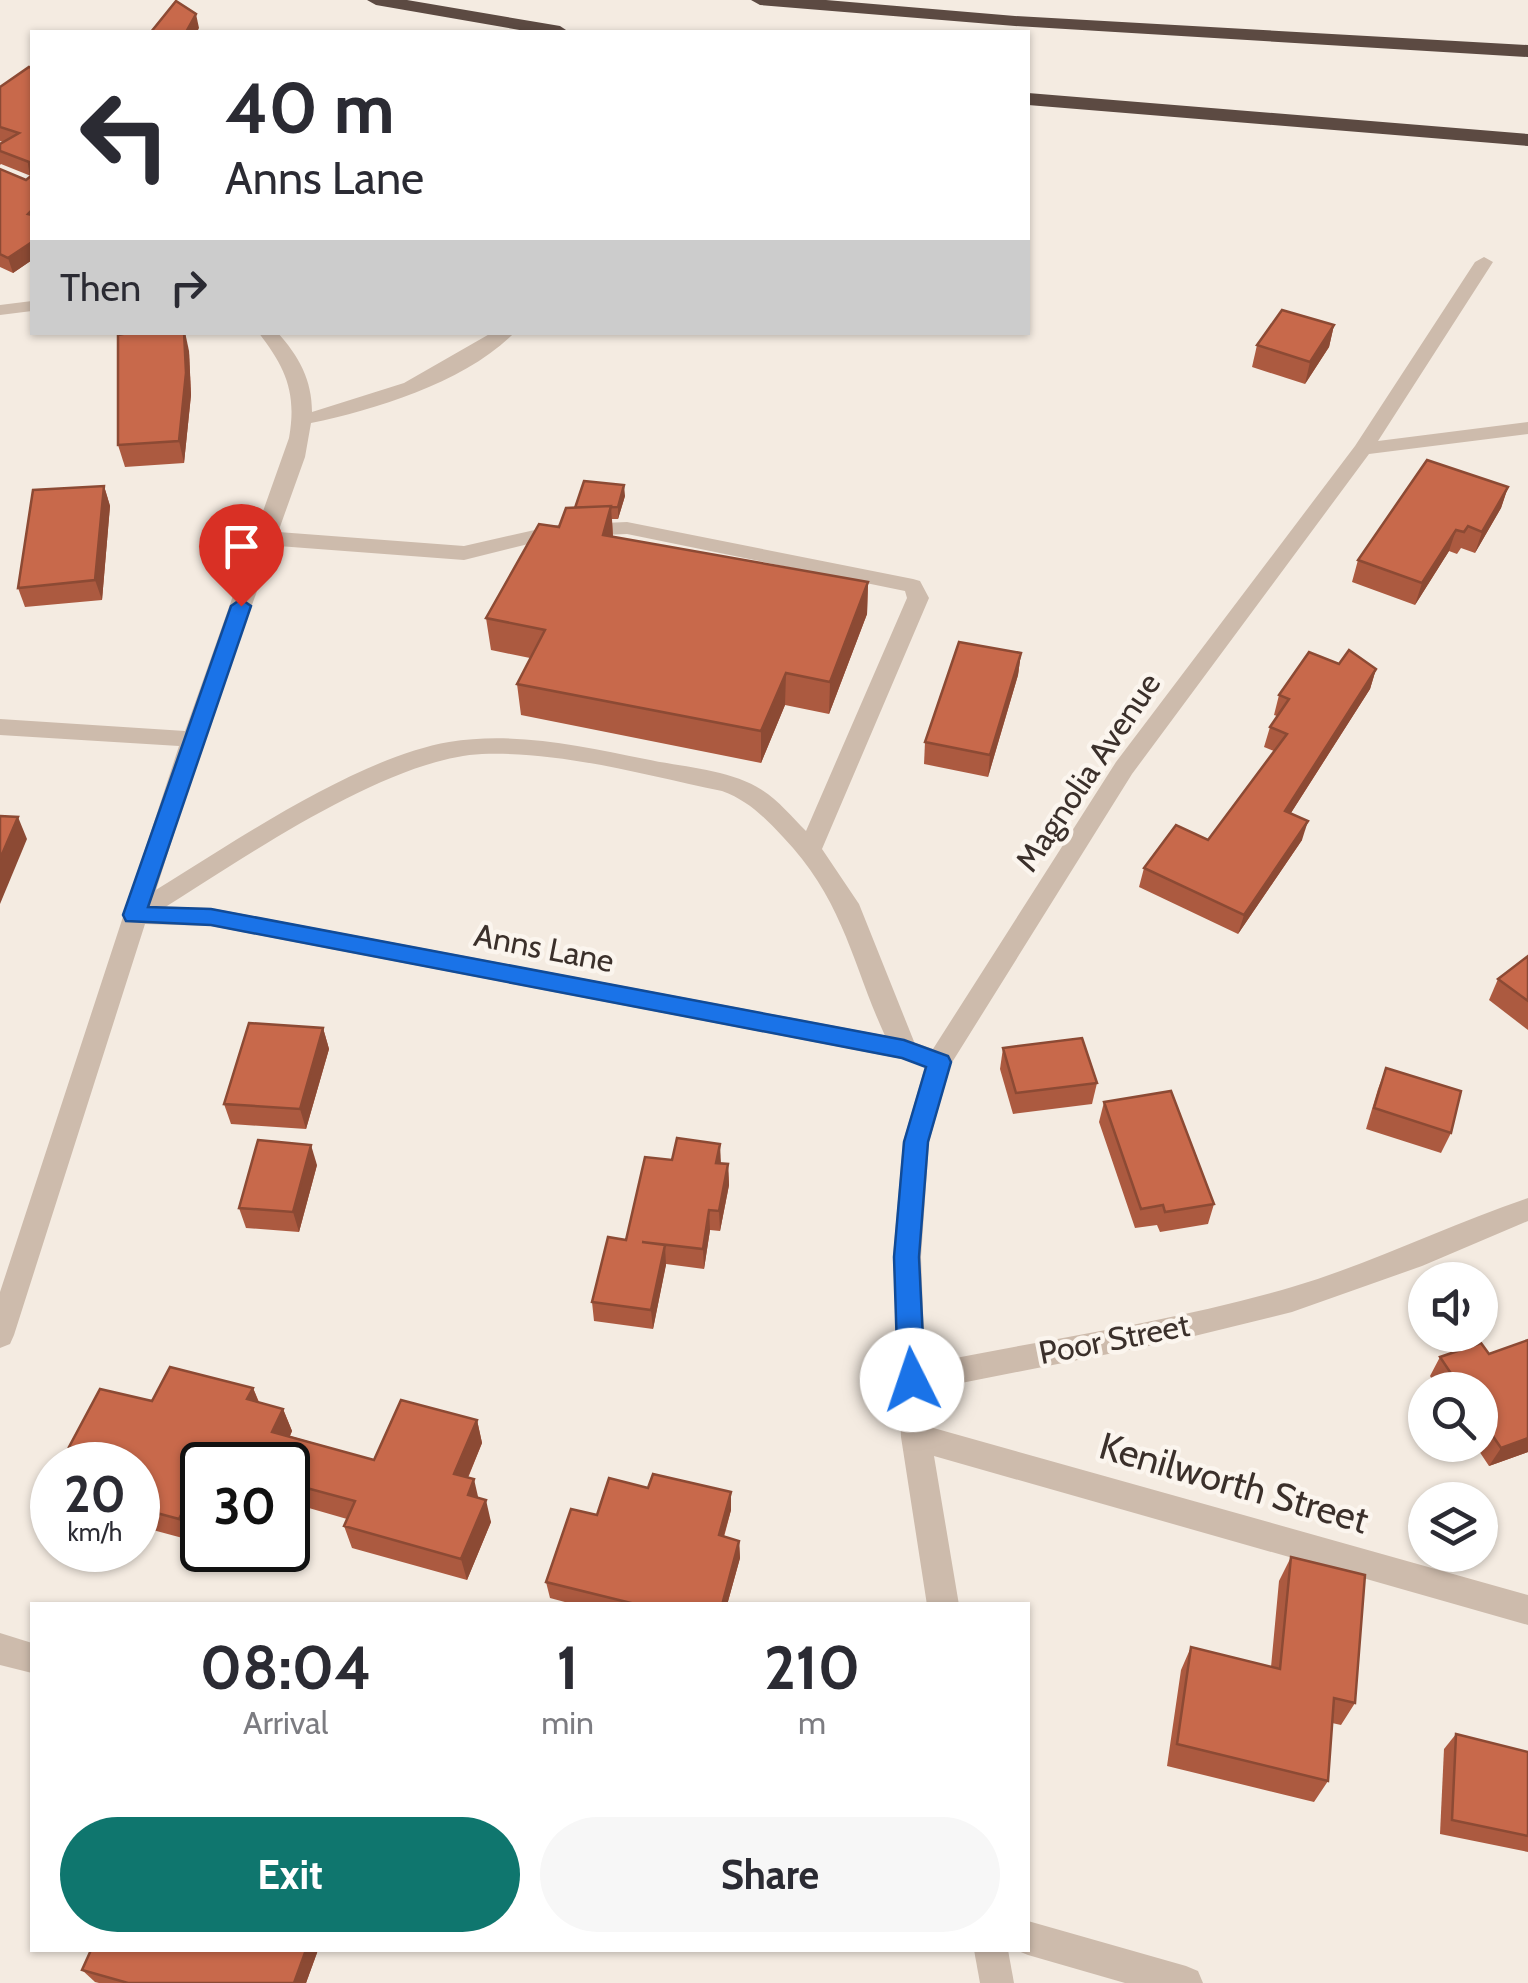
<!DOCTYPE html>
<style>
:root{--surface:#fff;--page:#f7f7f7;--text:#2b2b33;--muted:#7c7c81;--accent:#0f766e}
body{margin:0;font-family:Cabin,sans-serif;background:var(--page);color:var(--text);height:100vh;display:flex;flex-direction:column;font-size:38px;white-space:nowrap}
*{box-sizing:border-box;margin:0}
p{font-size:32px;color:var(--muted)}
.icon{flex:none;width:55px;height:55px;fill:none;stroke:currentColor;stroke-width:2;stroke-linecap:round;stroke-linejoin:round}
.map{position:relative;flex:1;overflow:hidden}
.side{position:absolute;left:30px;top:1602px;width:1000px;height:350px;display:flex;flex-direction:column;background:var(--surface);border-radius:0px;box-shadow:0 2px 8px #0004}
.side>*{flex:none}
.banner{position:absolute;left:30px;top:30px;width:1000px;height:305px;border-radius:0px;box-shadow:0 2px 8px #0004;background:#fff;color:var(--text);overflow:hidden}
.buttons{position:absolute;left:1408px;top:1262px;display:grid;gap:20px}
.buttons a{display:grid;place-items:center;width:90px;height:90px;border-radius:50%;background:var(--surface);box-shadow:0 2px 8px #0004;font-size:50px}
.speed{position:absolute;left:30px;top:1442px;display:flex;gap:20px;font-size:50px;font-weight:700;text-align:center}
.speed>*{display:grid;place-content:center;width:130px;height:130px;border-radius:50%;background:var(--surface);box-shadow:0 2px 8px #0004;line-height:1}
.speed small{font-size:25px;font-weight:400}
.speed .limit{border:5px solid #111;border-radius:15px;background:#fff;color:#111}
.pin{position:absolute;display:grid;place-items:center;width:85px;height:85px;color:#fff;margin:-102px -42px;border-radius:50% 50% 50% 0;rotate:-45deg;box-shadow:0 0 10px #0007}
.pin .icon{rotate:45deg}
.me{position:absolute;width:110px;margin:-55px;rotate:356deg;stroke-linejoin:round;filter:drop-shadow(0 0 8px #0008)}
.turn{display:flex;align-items:center;gap:35px;height:210px;padding:0 30px;font-size:45px}
.turn .icon{width:130px;height:130px;stroke-width:2.5}
.turn b{display:block;font-size:70px;line-height:85px}
.then{display:flex;align-items:center;height:95px;padding:0 30px;background:#0003;gap:20px;font-size:38px}
.eta{display:flex;justify-content:space-evenly;align-items:center;height:170px;text-align:center}
.eta b{font-size:60px;font-weight:800;line-height:70px}
.action{display:flex;gap:20px;margin-top:auto;padding:20px 30px}
.action a{flex:1;height:115px;border-radius:60px;background:var(--accent);color:#fff;font-size:40px;font-weight:800;line-height:115px;text-align:center}
.action a+a{background:var(--page);color:var(--text)}
.map>svg:first-child{display:block}
.lines{fill:none;stroke-linecap:round;stroke-linejoin:round}
.service{fill:#cdbbac;fill-rule:evenodd}
.minor{fill:#cdbbac;fill-rule:evenodd}
.motorway{fill:#5c4a42;fill-rule:evenodd}
.wall{fill:#ac5a40}
.shaded-wall{fill:#8c4a34}
.building{fill:#c8694b;stroke:#8c4a34;stroke-width:2.5}
.route{fill:#1a73e8;stroke:#114b97;stroke-width:2.5}
.labels{text-anchor:middle;stroke-width:9;stroke-linejoin:round;paint-order:stroke}
.street-label{font-size:32px;fill:#3b302b;stroke:#fbf5ee}
.near-street-label{font-size:38px;fill:#3b302b;stroke:#fbf5ee}
</style>
<div class="map">
<svg width="1528" height="1983" viewBox="0 0 1528 1983">
<rect width="100%" height="100%" fill="#f4ebe1"/>
<g class="lines">
<path class="service" d="M627,522L913,579L920,581L929,598L822,849L859,904L917,1049L913,1056H895C853,976 850,907 783,837C764,817 749,801 722,791C644,775 562,751 482,754C381,759 230,868 143,921H125L122,915L125,909C214,856 349,759 449,742C513,731 582,746 645,759C681,767 730,769 762,790C779,801 792,817 806,831L907,598L905,591L627,534L557,537L464,560L265,545L255,538L265,531L464,546L557,525Z"/>
<g class="minor">
<path d="M1484,257L1493,262L1378,441L1528,422V434L1369,454L1132,774L951,1064L929,1142L921,1257L925,1364C1047,1339 1172,1322 1292,1287C1373,1263 1448,1225 1528,1198V1221L1422,1266L1292,1312L1174,1341L926,1390L930,1427L1528,1595V1625L934,1456L959,1605H927L901,1437L893,1257L903,1142L925,1067L902,1059L211,926L145,924L14,1335L10,1344L0,1348V1292L179,746L0,735V719L185,731L289,438C297,393 286,368 258,332H277C299,356 312,380 312,412L404,383L493,332H515C466,382 377,409 311,423L305,457L204,739L151,906L211,908L904,1039L933,1049L1116,762L1355,446L1475,262Z"/>
<path d="M32,301V311L0,315V305Z"/>
<path d="M0,1633L32,1643V1673L0,1665Z"/>
<path d="M1028,1921L1186,1966L1198,1971L1203,1983H1125L1028,1955L1016,1950H1028Z"/>
<path d="M974,1950H1008L1014,1983H980Z"/>
</g>
<g class="motorway">
<path d="M367,0H407L560,26L569,32H531L376,5Z"/>
<path d="M751,0H826L1015,16L1528,45V57L1015,26L760,5Z"/>
<path d="M1028,93L1528,134V146L1028,105Z"/>
</g>
</g>
<g class="wall">
<path d="M32,68V260L13,273L0,267V169L26,180L31,176L1,164L0,165V144L3,142L0,141V87Z"/>
<path d="M1334,325L1329,347L1305,384L1252,367L1257,345Z"/>
<path d="M132,334L189,351L191,395L184,463L125,467L118,445Z"/>
<path d="M104,486L110,506L102,600L25,607L18,588Z"/>
<path d="M1508,487L1501,508L1475,553L1461,548L1457,554L1449,551L1415,605L1352,582L1358,560Z"/>
<path d="M625,496L618,519H612L613,537L868,582L867,614L829,714L785,705L761,763L521,715L517,684L530,658L491,650L486,618L575,508Z"/>
<path d="M1021,653L1018,675L988,777L924,764L925,742Z"/>
<path d="M1339,664L1376,669L1370,689L1291,813L1302,840L1238,934L1139,887L1144,868L1208,840L1274,751L1264,747L1270,727L1277,716L1274,715L1279,695Z"/>
<path d="M1528,956V1030L1489,1000L1498,979Z"/>
<path d="M323,1028L329,1049L306,1129L231,1124L224,1104Z"/>
<path d="M1003,1048L1097,1083L1092,1104L1013,1114L1000,1069Z"/>
<path d="M1386,1068L1451,1133L1441,1153L1366,1129L1378,1089Z"/>
<path d="M1104,1102L1214,1204L1208,1224L1160,1232L1157,1225L1135,1228L1099,1122Z"/>
<path d="M672,1160L728,1164L729,1185L720,1231L710,1230L704,1269L666,1264L653,1329L594,1321L592,1302Z"/>
<path d="M317,1165L299,1232L246,1228L239,1208Z"/>
<path d="M1528,1340V1452L1489,1466L1475,1445H1480V1390H1439L1430,1376L1440,1357L1489,1354Z"/>
<path d="M253,1388L259,1402L283,1409L292,1431L290,1436L374,1460L477,1420L482,1443L468,1478L491,1522L467,1580L352,1548L344,1526L347,1519L288,1502V1465H202V1514L190,1540L138,1526V1465H79L69,1447L152,1401Z"/>
<path d="M731,1510L724,1537L739,1541L740,1558L727,1605H576L550,1598L546,1582L597,1515Z"/>
<path d="M1291,1557L1355,1703L1341,1725L1332,1723L1328,1781L1314,1802L1167,1766L1181,1670L1191,1647L1271,1667L1279,1581Z"/>
<path d="M1456,1734L1528,1752V1852L1440,1834L1444,1749Z"/>
<path d="M91,1950H318L306,1983H99L95,1982L82,1970Z"/>
</g>
<g class="shaded-wall">
<path d="M196,14L199,28L197,32H186Z"/>
<path d="M32,242V260L13,273L8,258Z"/>
<path d="M1334,325L1329,347L1305,384L1310,362Z"/>
<path d="M185,332L189,351L191,395L184,463L179,441Z"/>
<path d="M624,485L625,496L618,519V507Z"/>
<path d="M104,486L110,506L102,600L95,580Z"/>
<path d="M1508,487L1501,508L1475,553L1482,532Z"/>
<path d="M611,506L613,538L603,535Z"/>
<path d="M1456,530L1449,551L1415,605L1422,583Z"/>
<path d="M868,582L867,614L829,714L830,682Z"/>
<path d="M1021,653L1018,675L988,777L990,755Z"/>
<path d="M1376,669L1370,689L1280,830L1285,811Z"/>
<path d="M786,673L785,705L761,763V731Z"/>
<path d="M18,817L27,839L0,904V859Z"/>
<path d="M1308,821L1302,840L1238,934L1244,915Z"/>
<path d="M323,1028L329,1049L306,1129L300,1109Z"/>
<path d="M720,1144L721,1164L716,1163Z"/>
<path d="M311,1145L317,1165L299,1232L293,1212Z"/>
<path d="M728,1164L729,1185L720,1231L719,1211Z"/>
<path d="M709,1210L710,1230L704,1269L703,1249Z"/>
<path d="M665,1245L666,1265L653,1329L651,1310Z"/>
<path d="M253,1388L262,1411L247,1399Z"/>
<path d="M283,1409L292,1431L282,1454L272,1432Z"/>
<path d="M477,1420L482,1443L460,1496L454,1474Z"/>
<path d="M1528,1438V1452L1489,1466L1501,1448Z"/>
<path d="M200,1475L202,1481V1514L190,1540L179,1519Z"/>
<path d="M474,1479L479,1501L468,1495Z"/>
<path d="M731,1492V1510L719,1552V1535Z"/>
<path d="M486,1500L491,1522L467,1580L461,1559Z"/>
<path d="M739,1541L740,1558L727,1605H722Z"/>
<path d="M306,1950H318L306,1983H294Z"/>
</g>
<g class="building">
<path d="M176,1L196,14L186,32H151Z"/>
<path d="M29,67L32,68V210L28,214L32,215V242L8,258L0,254V169L26,180L31,176L29,162L0,151V144L19,133L0,127V87Z"/>
<path d="M1282,310L1334,325L1310,362L1257,345Z"/>
<path d="M132,332H184L186,373L179,441L118,445V335Z"/>
<path d="M1427,460L1508,487L1482,532L1468,526L1464,532L1456,530L1422,583L1358,560Z"/>
<path d="M584,481L624,485L618,507L575,508Z"/>
<path d="M104,486L95,580L18,588L33,490Z"/>
<path d="M611,506L603,535L868,582L830,682L786,673L761,731L517,684L545,630L486,618L539,524L559,527L566,508Z"/>
<path d="M959,642L1021,653L990,755L925,742Z"/>
<path d="M1349,650L1376,669L1285,811L1308,821L1244,915L1144,868L1176,825L1208,840L1287,734L1270,727L1289,699L1279,695L1309,652L1339,664Z"/>
<path d="M0,816L18,817L0,859Z"/>
<path d="M1528,956V1001L1498,979Z"/>
<path d="M249,1023L323,1028L300,1109L224,1104Z"/>
<path d="M1082,1038L1097,1083L1016,1093L1003,1048Z"/>
<path d="M1386,1068L1461,1091L1451,1133L1374,1108Z"/>
<path d="M1171,1091L1214,1204L1165,1212L1163,1205L1141,1209L1104,1102Z"/>
<path d="M677,1138L720,1144L716,1163L728,1164L719,1211L709,1210L703,1249L642,1242L665,1245L651,1310L592,1302L608,1237L626,1240L645,1157L672,1160Z"/>
<path d="M258,1140L311,1145L293,1212L239,1208Z"/>
<path d="M1528,1340V1438L1501,1448L1480,1417V1390H1462L1440,1357L1481,1343L1489,1354Z"/>
<path d="M170,1367L253,1388L247,1399L283,1409L272,1432L374,1460L401,1400L477,1420L454,1474L474,1479L468,1495L486,1500L461,1559L344,1526L355,1501L288,1483V1465H202V1476L200,1475L179,1519L138,1508V1465H92L97,1455L69,1447L100,1389L152,1401Z"/>
<path d="M653,1474L731,1492L719,1535L739,1541L722,1605H639L546,1582L571,1509L597,1515L609,1478L648,1488Z"/>
<path d="M1291,1557L1365,1575L1355,1703L1334,1698L1328,1781L1177,1744L1191,1647L1280,1669Z"/>
<path d="M1456,1734L1528,1752V1836L1452,1820Z"/>
<path d="M91,1950H306L294,1983H128L82,1970Z"/>
</g>
<path class="route" d="M241,599L251,606L148,907L211,909L904,1040L948,1056L951,1062L928,1142L919,1257L925,1380L921,1388L912,1391L902,1388L898,1380L894,1257L904,1142L926,1067L902,1058L211,925L126,921L123,915L231,606Z"/>
<g class="labels">
<g class="street-label">
<text transform="translate(1088 772) rotate(-56)" y="11">Magnolia Avenue</text>
<text transform="translate(544 948) rotate(11)" y="11">Anns Lane</text>
<text transform="translate(1114 1339) rotate(-11)" y="11">Poor Street</text>
</g>
<g class="near-street-label">
<text transform="translate(1234 1483) rotate(16)" y="13">Kenilworth Street</text>
</g>
</g>
</svg>
<div class="buttons">
<a><svg class="icon" aria-label="sound" viewBox="0 0 24 24"><path d="M4 9h4l5-4v14l-5-4H4zM17 9q2 3 0 6"/></svg></a>
<a><svg class="icon" aria-label="search" viewBox="0 0 24 24"><circle cx="10" cy="10" r="6"/><path d="M15 15l6 6"/></svg></a>
<a><svg class="icon" aria-label="layers" viewBox="0 0 24 24"><path d="M12 4l9 5-9 5-9-5zM3 14l9 5 9-5"/></svg></a>
</div>
<div class="speed"><div>20<small>km/h</small></div><div class="limit">30</div></div>
<div class="pin" style="left:241px;top:606px;background:#d93025"><svg class="icon" aria-label="arrive" viewBox="0 0 24 24"><path d="M6 21V4h12l-3 4 3 4H6"/></svg></div>
<svg class="me" style="left:912px;top:1380px" viewBox="-20 -20 40 40"><circle r="19" fill="#fff"/><path d="M0-13L10 11 0 6-10 11z" fill="#1a73e8"/></svg>
<div class="banner">
<div class="turn"><svg class="icon" aria-label="left" viewBox="0 0 24 24"><path d="M17 20v-9H6M10 6l-5 5 5 5"/></svg><div><b>40 m</b>Anns Lane</div></div>
<div class="then">Then<svg class="icon" aria-label="right" viewBox="0 0 24 24"><path d="M7 20v-9h11M14 6l5 5-5 5"/></svg></div>
</div>
<section class="side">
<div class="eta">
<div><b>08:04</b><p>Arrival</p></div>
<div><b>1</b><p>min</p></div>
<div><b>210</b><p>m</p></div>
</div>
<div class="action"><a>Exit</a><a>Share</a></div>
</section>
</div>
